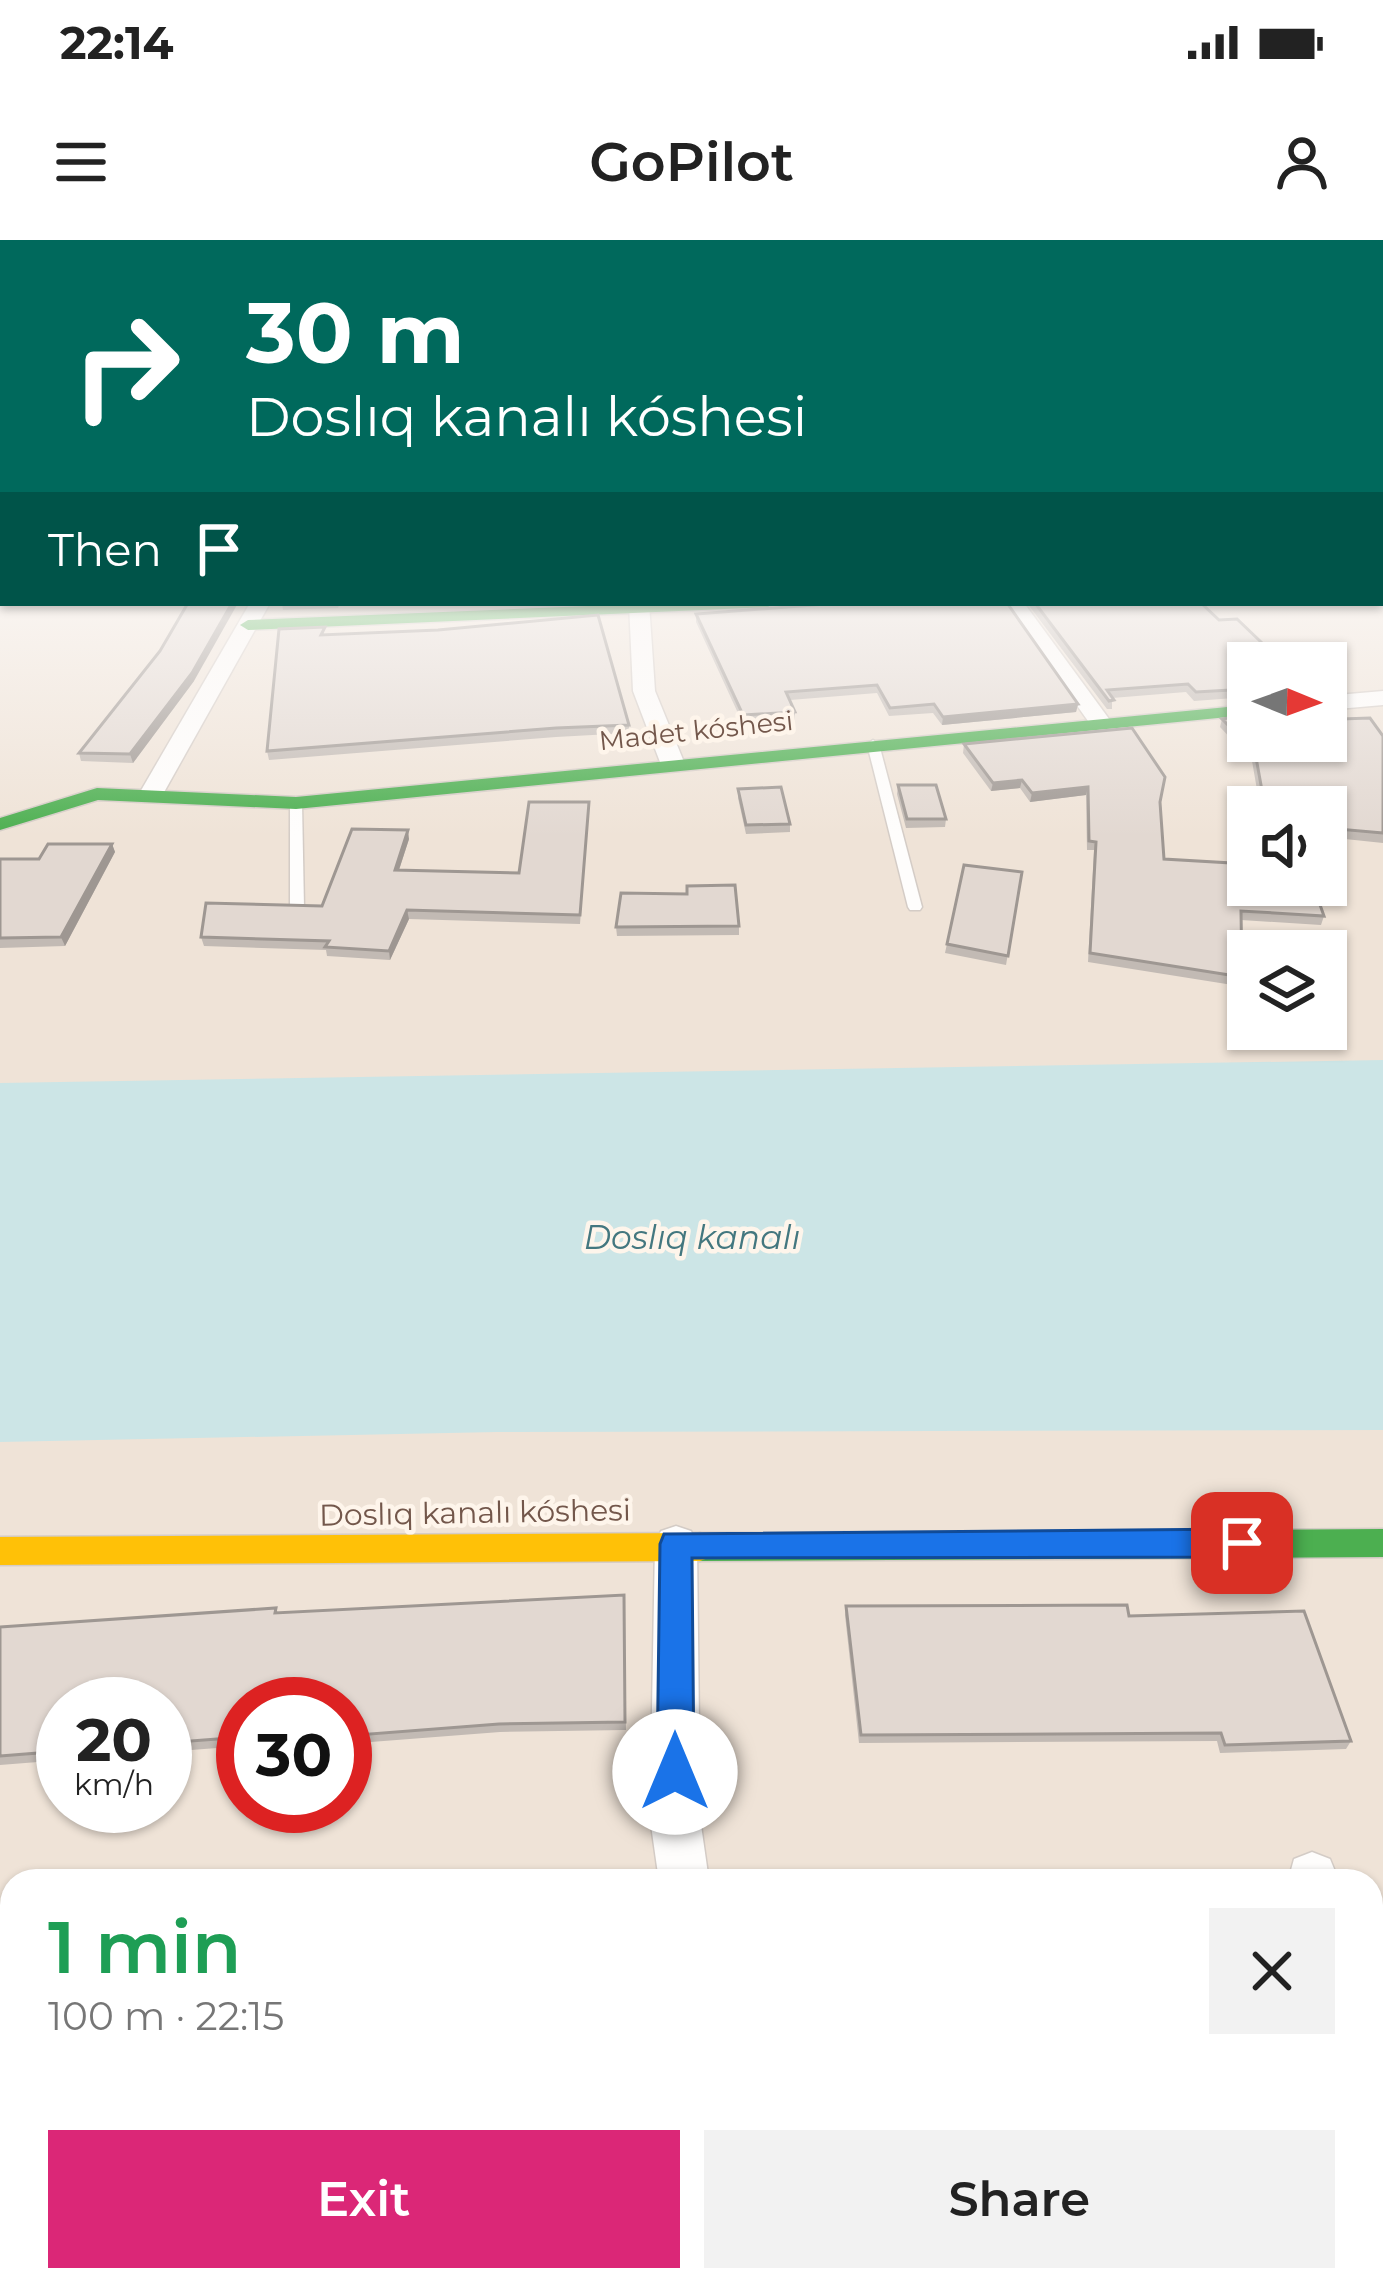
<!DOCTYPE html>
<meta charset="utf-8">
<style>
:root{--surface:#fff;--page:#f2f2f2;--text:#222;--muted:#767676;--accent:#db2777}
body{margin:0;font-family:Montserrat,sans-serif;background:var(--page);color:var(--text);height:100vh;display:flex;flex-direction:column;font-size:45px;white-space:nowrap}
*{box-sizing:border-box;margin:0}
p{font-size:39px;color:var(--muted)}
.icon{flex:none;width:66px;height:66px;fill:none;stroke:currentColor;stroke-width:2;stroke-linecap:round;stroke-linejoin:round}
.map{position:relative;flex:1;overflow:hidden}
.panel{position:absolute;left:0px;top:1629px;width:1383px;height:423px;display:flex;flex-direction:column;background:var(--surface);border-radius:36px 36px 0 0;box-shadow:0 3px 9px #0004}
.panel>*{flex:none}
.top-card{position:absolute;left:0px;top:0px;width:1383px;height:366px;box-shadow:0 3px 9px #0004;background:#00695c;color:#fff;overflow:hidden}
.needle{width:78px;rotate:91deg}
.fabs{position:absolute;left:1227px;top:402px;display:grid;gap:24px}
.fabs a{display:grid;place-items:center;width:120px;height:120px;border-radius:0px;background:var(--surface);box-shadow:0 3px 9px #0004;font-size:60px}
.speed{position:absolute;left:36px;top:1437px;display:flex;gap:24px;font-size:60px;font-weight:700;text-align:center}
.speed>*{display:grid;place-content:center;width:156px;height:156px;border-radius:50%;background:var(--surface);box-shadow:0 3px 9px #0004;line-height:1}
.speed small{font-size:30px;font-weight:400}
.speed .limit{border:18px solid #d22;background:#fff;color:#111}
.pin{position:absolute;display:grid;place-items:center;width:102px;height:102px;color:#fff;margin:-51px;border-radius:24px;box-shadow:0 6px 18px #0006}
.me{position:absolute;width:132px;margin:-66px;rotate:0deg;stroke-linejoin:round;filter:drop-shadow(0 0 9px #0008)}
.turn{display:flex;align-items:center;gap:42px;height:252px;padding:0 48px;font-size:54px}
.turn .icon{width:156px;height:156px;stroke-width:2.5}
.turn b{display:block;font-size:84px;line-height:102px}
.then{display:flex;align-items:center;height:114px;padding:0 48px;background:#0003;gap:24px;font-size:45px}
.round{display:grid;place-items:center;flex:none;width:126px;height:126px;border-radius:0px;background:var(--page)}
.overview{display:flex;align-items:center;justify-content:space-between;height:204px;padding:0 48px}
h1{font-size:72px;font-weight:600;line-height:90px;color:#1e9e55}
.action{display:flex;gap:24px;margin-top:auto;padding:24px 48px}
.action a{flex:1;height:138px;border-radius:0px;background:var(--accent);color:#fff;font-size:48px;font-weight:600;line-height:138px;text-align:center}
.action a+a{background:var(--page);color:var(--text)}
.status{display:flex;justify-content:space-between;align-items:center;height:84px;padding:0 60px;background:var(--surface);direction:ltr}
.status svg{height:33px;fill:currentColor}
header{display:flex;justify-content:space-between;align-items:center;height:156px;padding:0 48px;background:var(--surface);font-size:54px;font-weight:600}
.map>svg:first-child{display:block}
.residential{fill:#efe3d7;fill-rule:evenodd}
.water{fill:#cce5e6}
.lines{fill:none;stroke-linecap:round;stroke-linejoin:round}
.lane-casing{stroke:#d4ccc6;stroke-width:3}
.street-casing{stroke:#d4ccc6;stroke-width:3}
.fast-casing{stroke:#d5ccc6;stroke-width:3}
.slow-casing{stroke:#d5ccc6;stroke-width:3}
.lane{fill:#fefdfc;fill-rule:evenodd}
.street{fill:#fefdfc;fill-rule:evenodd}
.fast{fill:#4caf50;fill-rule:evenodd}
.slow{fill:#ffc107;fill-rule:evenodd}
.wall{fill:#c2bab4}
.shaded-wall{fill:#9e9792}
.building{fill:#e2d8d1;stroke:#9e9792;stroke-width:3}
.route{fill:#1a73e8;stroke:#114b97;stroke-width:3}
.labels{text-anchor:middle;stroke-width:9;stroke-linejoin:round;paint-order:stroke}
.far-street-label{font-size:27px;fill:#73574b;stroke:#fef5eb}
.street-label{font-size:30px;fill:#73574b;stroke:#fef5eb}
.water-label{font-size:33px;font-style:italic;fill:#43777f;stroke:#fef5eb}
</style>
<div class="status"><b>22:14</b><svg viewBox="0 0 49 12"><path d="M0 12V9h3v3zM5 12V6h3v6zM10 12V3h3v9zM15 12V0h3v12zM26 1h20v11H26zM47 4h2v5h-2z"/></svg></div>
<header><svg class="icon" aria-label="menu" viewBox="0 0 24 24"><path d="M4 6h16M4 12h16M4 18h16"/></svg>GoPilot<svg class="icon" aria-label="person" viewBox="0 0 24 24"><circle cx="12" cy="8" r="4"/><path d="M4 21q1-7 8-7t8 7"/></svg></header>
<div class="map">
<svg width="1383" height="2051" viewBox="0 0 1383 2051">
<rect width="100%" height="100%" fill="#f6f0ea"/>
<path class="residential" d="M0,310L3,363H1380L1383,310V2051H0ZM1248,423H1326V501H1248ZM1248,567H1326V645H1248ZM1248,711H1326V789H1248ZM63,1464H165V1566H63ZM243,1464H345V1566H243ZM12,1641H1371V2040H12Z"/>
<path class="water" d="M1383,820V1190L497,1192L0,1202V843Z"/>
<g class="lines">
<g class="lane-casing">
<g id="lane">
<path d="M873,500L879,504L922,667L920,670H910L908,667L867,504Z"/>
<path d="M296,559L302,563L304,668L297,672L290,668V563Z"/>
</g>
</g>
<g class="street-casing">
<g id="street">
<path d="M250,363H270L163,554L142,559L139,554Z"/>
<path d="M629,363H649L655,451L684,522L680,527L660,522L633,451Z"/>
<path d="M1004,363H1024L1112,483L1109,488H1093Z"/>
<path d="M1383,451V465L1326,470V456Z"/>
<path d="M676,1286L691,1291L697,1304L700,1578L709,1641H659L650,1578L655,1304L661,1291Z"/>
<path d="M1312,1612L1330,1619L1339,1641H1288L1294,1619Z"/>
<path d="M1371,1745L1383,1750V1826L1371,1821Z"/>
<path d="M709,2040H769L771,2051H711Z"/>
</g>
</g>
<g class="fast-casing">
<g id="fast">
<path d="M661,363H775L768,367L248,390L240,385L248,380Z"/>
<path d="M1248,465V475L296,569L98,560L0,590V578L97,548L296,557Z"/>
<path d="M1383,1289V1317L700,1321L689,1317L684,1307L689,1297L700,1293Z"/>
</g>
</g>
<g class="slow-casing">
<path id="slow" d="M700,1293L711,1297L716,1307L711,1317L700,1321L0,1325V1297Z"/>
</g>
<use href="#lane" class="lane"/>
<use href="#street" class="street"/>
<use href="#fast" class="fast"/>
<use href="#slow" class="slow"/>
</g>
<g class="wall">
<path d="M282,363H340L338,368L283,370Z"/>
<path d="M1027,363H1201L1248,423V457L1194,461L1186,452L1112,458V469H1107Z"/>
<path d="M696,374L1078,464L1076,472L942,485L933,473L889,476L877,453L790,460L795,472V480L743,484L696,382Z"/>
<path d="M326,395L629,485V493L556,497L269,520L267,511Z"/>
<path d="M160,411L194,441L133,523L81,521L79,513Z"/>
<path d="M1222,479H1341L1383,496V603L1326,597V567H1260L1252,521L1220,487Z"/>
<path d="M964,504L1160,562L1164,619L1324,676L1321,685L1241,680L1242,737L1239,746L1088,722L1094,610H1087L1086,555L1030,562L1020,548L991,551L963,513Z"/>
<path d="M898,545L946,579L945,587L906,588L897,554Z"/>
<path d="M738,549L790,584V592L746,594L738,558Z"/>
<path d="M589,562L580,684L409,679L390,720L327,716L326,710L204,706L201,697L322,666L409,599L399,630L519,633Z"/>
<path d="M112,604L115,612L65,706L0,708V619H39Z"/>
<path d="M964,625L1022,632L1006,725L945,713Z"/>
<path d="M687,654L739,686V695L617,696L616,687Z"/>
<path d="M624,1355L626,1490L500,1492L345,1504V1464H243V1506L165,1512V1464H63V1520L0,1525V1387L276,1368L278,1373Z"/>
<path d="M846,1366L1129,1376L1351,1501L1346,1509L1220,1513L1217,1501L859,1503L845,1375Z"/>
<path d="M12,1799V1928L0,1930V1802Z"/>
</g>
<g class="shaded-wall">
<path d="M232,363H238L194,441L133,523L130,514Z"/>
<path d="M1078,464L1076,472L942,485L943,477Z"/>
<path d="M1022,540L1020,548L991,551L993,543Z"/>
<path d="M1088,547L1086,555L1030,562L1032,553Z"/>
<path d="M408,590L409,599L396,639L395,630Z"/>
<path d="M112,604L115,612L65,706L61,697Z"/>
<path d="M407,670L409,679L390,720L389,711Z"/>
</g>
<g class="building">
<path d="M188,363H232L192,433L130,514L79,513L160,411Z"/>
<path d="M839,363H1007L1078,464L943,477L934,464L890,468L877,445L786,452L795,472L743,475L696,374Z"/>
<path d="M1035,363H1201L1219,380L1237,379L1283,423H1248V449L1196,452L1188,444L1107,450L1114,460L1109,461Z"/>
<path d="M598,375L629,485L556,488L267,511L279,389L325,387L321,395L438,390Z"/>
<path d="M1326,465L1341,479L1370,478L1383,496V593L1326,588V567H1265L1255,512L1222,479L1248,475V501H1326Z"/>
<path d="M1132,488L1165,537L1160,562L1164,619L1248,624V645H1313L1324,676L1241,671L1242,737L1090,713L1096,602L1089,601L1088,547L1032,553L1022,540L993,543L964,504Z"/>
<path d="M898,545H936L946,579H907Z"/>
<path d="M781,547L790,584L746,585L738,549Z"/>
<path d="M529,562H589L580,675L407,670L389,711L325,707L329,701L201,697L206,663L322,666L352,589L408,590L395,630L519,633Z"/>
<path d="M48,604H112L61,697L0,698V619H39Z"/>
<path d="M964,625L1022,632L1008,716L947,704Z"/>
<path d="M735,645L739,686L616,687L621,653L687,654V646Z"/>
<path d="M624,1355L625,1482L499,1484L345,1496V1464H243V1497L165,1503V1464H63V1511L0,1516V1387L276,1368L275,1373Z"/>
<path d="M1127,1365L1129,1376L1304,1371L1351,1501L1225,1505L1221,1493L861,1495L846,1366Z"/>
<path d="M12,1799V1921L0,1923V1802Z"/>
<path d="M899,2040H1081L1084,2051H901Z"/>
</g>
<linearGradient id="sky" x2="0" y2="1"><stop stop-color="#9dc8e7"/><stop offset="0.52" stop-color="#fbf8f6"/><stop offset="1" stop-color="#fbf8f6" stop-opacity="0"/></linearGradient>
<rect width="1383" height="597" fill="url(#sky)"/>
<path class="route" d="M1242,1289L1253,1293L1258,1303L1253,1313L1242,1317L692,1318L694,1532L688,1545L675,1550L662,1545L657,1532L660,1304L664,1294Z"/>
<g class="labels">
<g class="far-street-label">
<text transform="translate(696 491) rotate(-6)" y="9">Madet kóshesi</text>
</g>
<g class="street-label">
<text transform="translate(475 1273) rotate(-1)" y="10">Doslıq kanalı kóshesi</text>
</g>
<g class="water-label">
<text x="692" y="1009">Doslıq kanalı</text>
</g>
</g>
</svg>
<div class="fabs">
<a><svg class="needle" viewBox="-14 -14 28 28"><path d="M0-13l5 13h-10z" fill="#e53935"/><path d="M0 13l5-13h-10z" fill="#767676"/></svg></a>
<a><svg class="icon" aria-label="sound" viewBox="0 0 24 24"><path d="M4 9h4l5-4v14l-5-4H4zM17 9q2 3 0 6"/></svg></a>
<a><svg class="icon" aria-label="layers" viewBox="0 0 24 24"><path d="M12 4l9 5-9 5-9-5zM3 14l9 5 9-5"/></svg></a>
</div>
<div class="speed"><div>20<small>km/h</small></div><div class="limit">30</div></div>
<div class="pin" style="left:1242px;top:1303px;background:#d93025"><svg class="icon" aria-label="arrive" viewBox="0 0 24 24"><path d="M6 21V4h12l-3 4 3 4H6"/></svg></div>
<svg class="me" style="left:675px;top:1532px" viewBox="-20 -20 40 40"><circle r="19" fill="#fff"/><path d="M0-13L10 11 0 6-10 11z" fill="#1a73e8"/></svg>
<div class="top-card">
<div class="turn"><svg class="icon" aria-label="right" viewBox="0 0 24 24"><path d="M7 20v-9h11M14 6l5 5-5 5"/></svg><div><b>30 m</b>Doslıq kanalı kóshesi</div></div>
<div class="then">Then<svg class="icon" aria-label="arrive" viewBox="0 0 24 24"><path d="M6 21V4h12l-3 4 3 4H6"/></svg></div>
</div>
<section class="panel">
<div class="overview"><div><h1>1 min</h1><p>100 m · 22:15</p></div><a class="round"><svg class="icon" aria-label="close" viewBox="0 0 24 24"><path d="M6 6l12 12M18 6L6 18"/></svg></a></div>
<div class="action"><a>Exit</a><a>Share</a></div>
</section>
</div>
